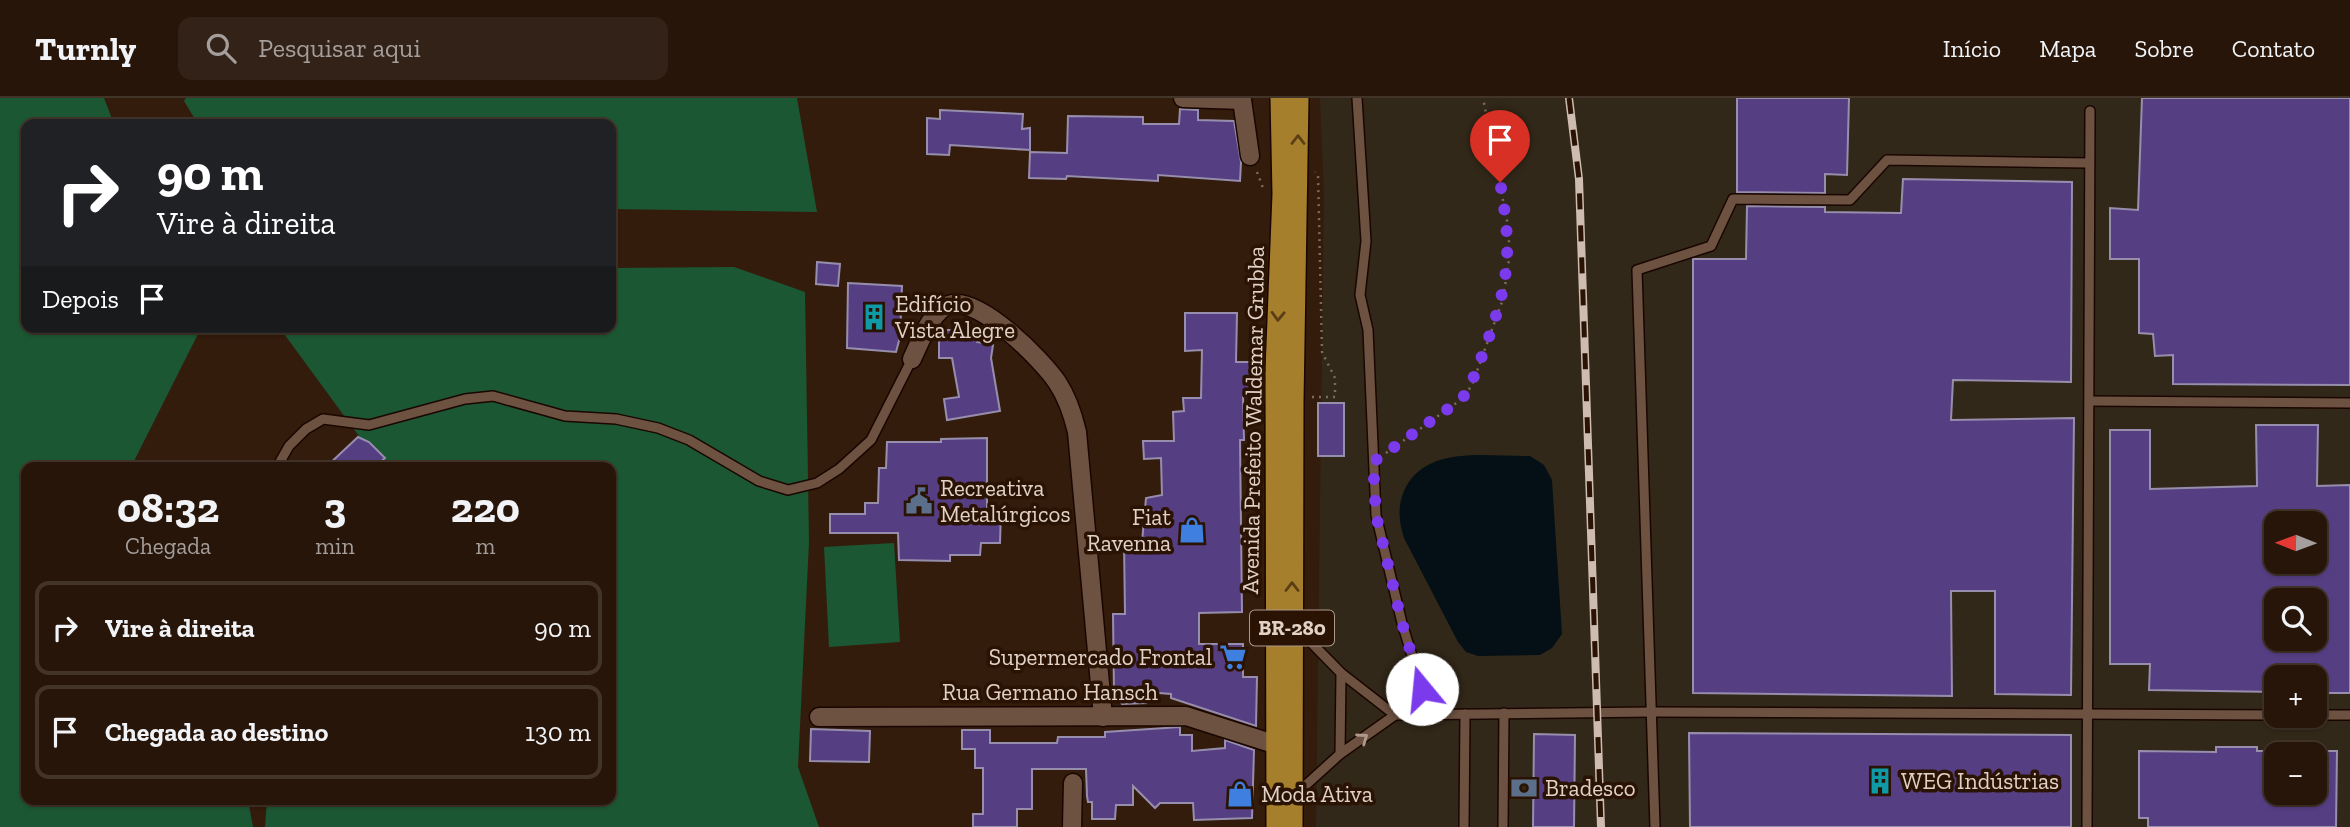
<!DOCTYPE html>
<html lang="pt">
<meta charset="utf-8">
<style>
:root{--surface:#271509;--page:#332217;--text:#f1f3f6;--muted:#a49f9c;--line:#43342a}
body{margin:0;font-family:"Zilla Slab",serif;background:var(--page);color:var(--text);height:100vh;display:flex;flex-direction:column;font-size:26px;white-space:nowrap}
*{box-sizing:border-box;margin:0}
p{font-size:23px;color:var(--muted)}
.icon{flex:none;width:38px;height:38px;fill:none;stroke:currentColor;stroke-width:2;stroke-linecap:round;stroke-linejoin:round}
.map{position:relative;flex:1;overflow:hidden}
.side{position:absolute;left:21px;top:364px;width:595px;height:343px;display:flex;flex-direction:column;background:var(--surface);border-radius:14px;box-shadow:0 2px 5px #0004,0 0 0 2px var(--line)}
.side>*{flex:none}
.banner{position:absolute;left:21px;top:21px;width:595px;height:214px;border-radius:14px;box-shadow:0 2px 5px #0004,0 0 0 2px var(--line);background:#202124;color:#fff;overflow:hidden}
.needle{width:46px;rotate:271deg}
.tools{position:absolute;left:2264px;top:413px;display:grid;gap:14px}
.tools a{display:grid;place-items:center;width:63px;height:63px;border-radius:14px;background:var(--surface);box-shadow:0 2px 5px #0004,0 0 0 2px var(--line);font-size:35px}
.pin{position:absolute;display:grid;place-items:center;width:60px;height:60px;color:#fff;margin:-72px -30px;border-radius:50% 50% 50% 0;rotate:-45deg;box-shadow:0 0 7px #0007}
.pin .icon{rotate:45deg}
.me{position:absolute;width:77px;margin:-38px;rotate:343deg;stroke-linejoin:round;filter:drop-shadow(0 0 5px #0008)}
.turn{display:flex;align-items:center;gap:24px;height:147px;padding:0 21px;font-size:32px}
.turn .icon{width:91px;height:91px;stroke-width:2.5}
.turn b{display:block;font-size:49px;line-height:60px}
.then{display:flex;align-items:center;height:66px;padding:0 21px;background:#0003;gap:14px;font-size:26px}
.eta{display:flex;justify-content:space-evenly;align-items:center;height:119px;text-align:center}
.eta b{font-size:42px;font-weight:700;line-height:49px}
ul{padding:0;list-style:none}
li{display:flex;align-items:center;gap:21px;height:94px;margin:0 14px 10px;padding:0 7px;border:4px solid var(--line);border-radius:14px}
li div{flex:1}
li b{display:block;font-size:26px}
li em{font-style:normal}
header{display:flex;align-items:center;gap:42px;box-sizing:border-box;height:98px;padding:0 35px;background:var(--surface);border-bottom:2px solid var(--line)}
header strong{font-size:33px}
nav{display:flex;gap:38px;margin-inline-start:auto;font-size:24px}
.search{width:490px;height:63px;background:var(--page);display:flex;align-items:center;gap:18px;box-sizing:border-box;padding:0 24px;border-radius:14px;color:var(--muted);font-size:26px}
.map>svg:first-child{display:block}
.industrial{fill:#322819;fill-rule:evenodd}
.green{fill:#1c5733}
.water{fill:#041015}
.building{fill:#563e83;stroke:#978ead;stroke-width:2;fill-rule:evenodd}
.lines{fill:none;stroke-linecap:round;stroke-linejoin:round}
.lane-casing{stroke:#1a0600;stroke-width:12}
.street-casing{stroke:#1a0600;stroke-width:21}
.highway-casing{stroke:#1a0600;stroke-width:24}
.path{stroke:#7f6a5c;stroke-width:2.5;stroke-dasharray:2 5;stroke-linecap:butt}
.lane{stroke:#6e5241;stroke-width:9}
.street{stroke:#6e5241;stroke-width:18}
.highway{stroke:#a67f2d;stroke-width:21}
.rail-casing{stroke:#cebcb2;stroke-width:8}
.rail{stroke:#2a1303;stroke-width:5;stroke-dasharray:16;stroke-linecap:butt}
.oneway{stroke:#5c3e14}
.oneway2{stroke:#ae988b}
.route{stroke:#7c3aed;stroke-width:12;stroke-dasharray:0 21.6}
.labels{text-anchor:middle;stroke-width:7;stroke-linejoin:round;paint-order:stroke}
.shield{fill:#2a1303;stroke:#ab988c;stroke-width:2}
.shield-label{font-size:21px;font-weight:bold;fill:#e2d1c7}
.poi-label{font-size:23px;fill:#e2d1c7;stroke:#2a1303;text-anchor:start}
.street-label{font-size:23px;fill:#e2d1c7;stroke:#2a1303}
</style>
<header>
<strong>Turnly</strong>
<div class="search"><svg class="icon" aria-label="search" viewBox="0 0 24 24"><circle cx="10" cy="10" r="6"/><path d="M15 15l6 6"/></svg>Pesquisar aqui</div>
<nav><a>Início</a><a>Mapa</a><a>Sobre</a><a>Contato</a></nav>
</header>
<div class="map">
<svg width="2350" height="729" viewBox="0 0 2350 729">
<rect width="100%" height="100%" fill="#341c0c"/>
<path class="industrial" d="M1320,0H2350V729H1316L1324,97ZM2277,425H2315V464H2277ZM2277,502H2315V541H2277ZM2277,579H2315V618H2277ZM2277,656H2315V695H2277Z"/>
<g class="green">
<path d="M0,0H104L114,26H26V229H193L197,238L131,369H26V702H248L253,729H0Z"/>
<path d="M186,0H797L817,114L611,111V26H198L184,3Z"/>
<path d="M734,169L805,194L809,444L798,669L819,729H265L267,702H611V369H375L378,364L279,229H611V170Z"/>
<path d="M894,445L900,544L829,549L824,449Z"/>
</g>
<path class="water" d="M1530,358L1544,367L1552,382L1562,536L1552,550L1540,557L1478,558L1466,554L1458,544L1404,440C1399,423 1397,410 1404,393C1425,346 1487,359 1530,358Z"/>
<g class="building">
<path d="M1737,0H1849L1847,77L1825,76V95L1737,94Z"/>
<path d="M2142,0H2350V287L2173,286V257L2155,258L2153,236L2139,235V161H2110V110L2138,112Z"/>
<path d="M1180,11L1198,12V22L1234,23L1241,64L1240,83L1158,77V83L1067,78L1066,81L1029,80L1030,54L1067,55L1068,18L1143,19V26H1179Z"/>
<path d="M940,12L1023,16L1022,31L1030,30V52L950,47L949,57L927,56V20L940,21Z"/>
<path d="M1903,81L2072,84L2071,284L1953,282L1951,322L2074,320L2071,597L1995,596V493H1951L1952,598L1693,595V161H1746L1747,108L1825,109V114L1901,115Z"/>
<path d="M817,164L840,166L838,188L816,186Z"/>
<path d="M848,185L902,188L900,239L896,254L847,250Z"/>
<path d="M1185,215H1237L1236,264H1251V299H1243L1244,342H1240L1242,514L1199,515V546H1243V579H1257L1256,628L1171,600V596L1147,594L1146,605L1122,606L1114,595L1113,516H1125L1124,444H1142L1146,400L1162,397L1161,360L1144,361L1143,343H1174L1173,314L1184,313L1183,300H1201L1202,252L1185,253Z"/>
<path d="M939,232H976L977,244L993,247L991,260L1000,313L947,322L944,301L959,299L952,260H939Z"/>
<rect x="1318" y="305" width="26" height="53"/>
<path d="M2256,327H2318L2317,388L2350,387V595H2315V579H2277V594L2149,592L2150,566H2110V332H2150V391L2257,388ZM2277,425H2315V464H2277ZM2277,502H2315V541H2277Z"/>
<path d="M358,339L369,344L385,360L375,369H326Z"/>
<path d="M987,340V412H1001L1000,445H981L980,457H950V463L899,462L898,435H830V416H865V405H878L879,370H886L887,344H941V341Z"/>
<path d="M1180,629V637H1192V653L1225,650V642L1254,652L1252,720L1194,722L1193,705H1160L1155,710L1133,688V707H1116L1115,721H1092V704H1088L1087,698L1086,671H1032V711H1017V729H973V716H983V670H975V651H962V632H990V645H1057L1058,639H1105V634Z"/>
<path d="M811,631L870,633L869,664L810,663Z"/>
<path d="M1689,635L2071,637V729H1690Z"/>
<path d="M1534,636L1575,637L1574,729H1533Z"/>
<path d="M2216,649H2257V653H2277V695H2315V653H2337L2336,729H2148V720H2139V653L2216,654Z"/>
</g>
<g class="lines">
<g class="lane-casing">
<g id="lane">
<path d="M1357,0L1366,143L1360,197L1368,232L1376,417L1402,525L1430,617"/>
<path d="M2090,303L2350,305"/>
<path d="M277,369L289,348L306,331L323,321L369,327L465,301L493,298L565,318L616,321L658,330L689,342L759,383L788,392L817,385L839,371L871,342L912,261"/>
<path d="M1294,527L1341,575L1395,617L1340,656L1296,696"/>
<path d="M1395,617L1652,614L2277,617"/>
<path d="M2315,617H2350"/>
<path d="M1340,656L1341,575"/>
<path d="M1464,729L1465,616"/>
<path d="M1503,729L1504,615"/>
<path d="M1655,729L1637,172L1711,148L1733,101L1850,102L1887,62L2089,65"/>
<path d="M2087,729L2090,13"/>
</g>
</g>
<g class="street-casing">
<g id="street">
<path d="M1183,0L1242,2L1250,58"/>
<path d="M912,261C920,244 932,210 952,206C982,201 1041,261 1057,284C1067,299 1073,317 1077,334L1103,619"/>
<path d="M819,619L1186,618L1277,647"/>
<path d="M1072,729L1073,685"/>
</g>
</g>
<g class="highway-casing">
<g id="highway">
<path d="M1277,729L1276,272L1283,96L1281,0"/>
<path d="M1292,729L1293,304L1298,0"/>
</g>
</g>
<g class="path">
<path d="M1257,74L1263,90"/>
<path d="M1312,299H1335V280L1322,254L1318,77L1315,74"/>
<path d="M1386,355L1462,301L1472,287L1503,201L1509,162V133L1483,0"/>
</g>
<use href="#lane" class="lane"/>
<use href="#street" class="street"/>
<use href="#highway" class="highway"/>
<g class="rail-casing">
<path id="rail" d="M1569,0L1579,81L1601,729"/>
</g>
<use href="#rail" class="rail"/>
</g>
<defs><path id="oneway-chevron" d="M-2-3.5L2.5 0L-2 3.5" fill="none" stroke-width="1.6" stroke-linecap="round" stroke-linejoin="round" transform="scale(1.75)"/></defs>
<g class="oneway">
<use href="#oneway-chevron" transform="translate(1298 42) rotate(-90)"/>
<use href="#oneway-chevron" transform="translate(1278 218) rotate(92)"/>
<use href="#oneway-chevron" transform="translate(1292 489) rotate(-90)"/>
</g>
<use class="oneway2" href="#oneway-chevron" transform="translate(1363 640) rotate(-35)"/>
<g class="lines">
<path class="route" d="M1422,591L1402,525L1376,417L1373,364L1462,301C1473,284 1479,266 1486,247C1510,182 1512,152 1500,84"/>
</g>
<defs>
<g id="building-bare" transform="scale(2.1)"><path d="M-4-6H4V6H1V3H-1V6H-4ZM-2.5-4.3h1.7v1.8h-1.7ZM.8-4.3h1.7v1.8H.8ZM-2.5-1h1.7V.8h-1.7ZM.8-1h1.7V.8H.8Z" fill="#0f9aa8" stroke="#2a1303" stroke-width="2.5" paint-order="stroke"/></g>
<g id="civic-bare" transform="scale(2.1)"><path d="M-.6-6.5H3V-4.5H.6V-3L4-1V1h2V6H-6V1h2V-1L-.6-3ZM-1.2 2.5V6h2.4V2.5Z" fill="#5c6f8a" stroke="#2a1303" stroke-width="2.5" paint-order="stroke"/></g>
<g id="shop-bare" transform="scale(2.1)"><path d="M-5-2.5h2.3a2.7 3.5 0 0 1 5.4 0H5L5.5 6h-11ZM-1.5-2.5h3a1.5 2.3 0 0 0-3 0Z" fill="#3f7fe0" stroke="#2a1303" stroke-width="2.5" paint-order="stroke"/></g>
<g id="supermarket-bare" transform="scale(2.1)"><path d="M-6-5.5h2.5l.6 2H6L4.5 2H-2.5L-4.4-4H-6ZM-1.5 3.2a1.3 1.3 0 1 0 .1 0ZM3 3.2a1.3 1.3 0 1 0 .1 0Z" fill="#3f7fe0" stroke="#2a1303" stroke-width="2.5" paint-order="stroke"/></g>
<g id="bank-bare" transform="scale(2.1)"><path d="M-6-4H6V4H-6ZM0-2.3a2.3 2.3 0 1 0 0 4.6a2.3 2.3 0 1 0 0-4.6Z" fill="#5c6f8a" stroke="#2a1303" stroke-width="2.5" paint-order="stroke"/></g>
</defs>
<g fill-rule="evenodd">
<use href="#building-bare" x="874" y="219"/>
<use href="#civic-bare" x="919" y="403"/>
<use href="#shop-bare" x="1192" y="432"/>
<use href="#supermarket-bare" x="1233" y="559"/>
<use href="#building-bare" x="1880" y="683"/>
<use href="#bank-bare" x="1524" y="690"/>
<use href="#shop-bare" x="1240" y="696"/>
</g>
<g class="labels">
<rect class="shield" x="1250" y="512.5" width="84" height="35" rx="5"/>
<g class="shield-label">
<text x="1292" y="537">BR-280</text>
</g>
<g class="poi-label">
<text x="895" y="214">Edifício<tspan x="895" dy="26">Vista Alegre</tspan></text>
<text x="940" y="398">Recreativa<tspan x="940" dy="26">Metalúrgicos</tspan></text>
<text x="1171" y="427" text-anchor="end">Fiat<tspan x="1171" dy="26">Ravenna</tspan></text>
<text x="1212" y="567" text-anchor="end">Supermercado Frontal</text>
<text x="1901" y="691">WEG Indústrias</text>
<text x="1545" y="698">Bradesco</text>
<text x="1261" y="704">Moda Ativa</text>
</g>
<g class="street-label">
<text transform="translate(1253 322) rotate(-89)" y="8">Avenida Prefeito Waldemar Grubba</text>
<text x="1050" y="602">Rua Germano Hansch</text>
</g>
</g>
</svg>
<div class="tools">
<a><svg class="needle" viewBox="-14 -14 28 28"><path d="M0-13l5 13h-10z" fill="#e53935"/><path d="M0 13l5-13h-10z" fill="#a49f9c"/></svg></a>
<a><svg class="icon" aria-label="search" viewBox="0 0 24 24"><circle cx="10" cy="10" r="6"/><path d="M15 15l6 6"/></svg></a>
<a>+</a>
<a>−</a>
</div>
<div class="pin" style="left:1500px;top:84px;background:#d93025"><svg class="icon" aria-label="arrive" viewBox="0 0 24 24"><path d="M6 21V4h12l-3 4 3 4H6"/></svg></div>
<svg class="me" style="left:1422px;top:591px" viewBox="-20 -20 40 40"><circle r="19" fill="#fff"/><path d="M0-13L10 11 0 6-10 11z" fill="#7c3aed"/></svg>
<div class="banner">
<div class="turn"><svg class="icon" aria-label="right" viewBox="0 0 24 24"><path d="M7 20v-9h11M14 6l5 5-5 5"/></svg><div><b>90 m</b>Vire à direita</div></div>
<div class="then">Depois<svg class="icon" aria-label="arrive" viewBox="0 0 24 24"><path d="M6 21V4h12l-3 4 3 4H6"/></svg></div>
</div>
<section class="side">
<div class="eta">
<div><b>08:32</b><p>Chegada</p></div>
<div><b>3</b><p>min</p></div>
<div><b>220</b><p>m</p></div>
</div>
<ul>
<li><svg class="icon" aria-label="right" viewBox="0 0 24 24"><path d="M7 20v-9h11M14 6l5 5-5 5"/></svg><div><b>Vire à direita</b></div><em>90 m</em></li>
<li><svg class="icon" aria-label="arrive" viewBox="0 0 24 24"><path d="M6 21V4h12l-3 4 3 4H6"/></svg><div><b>Chegada ao destino</b></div><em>130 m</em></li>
</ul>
</section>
</div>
